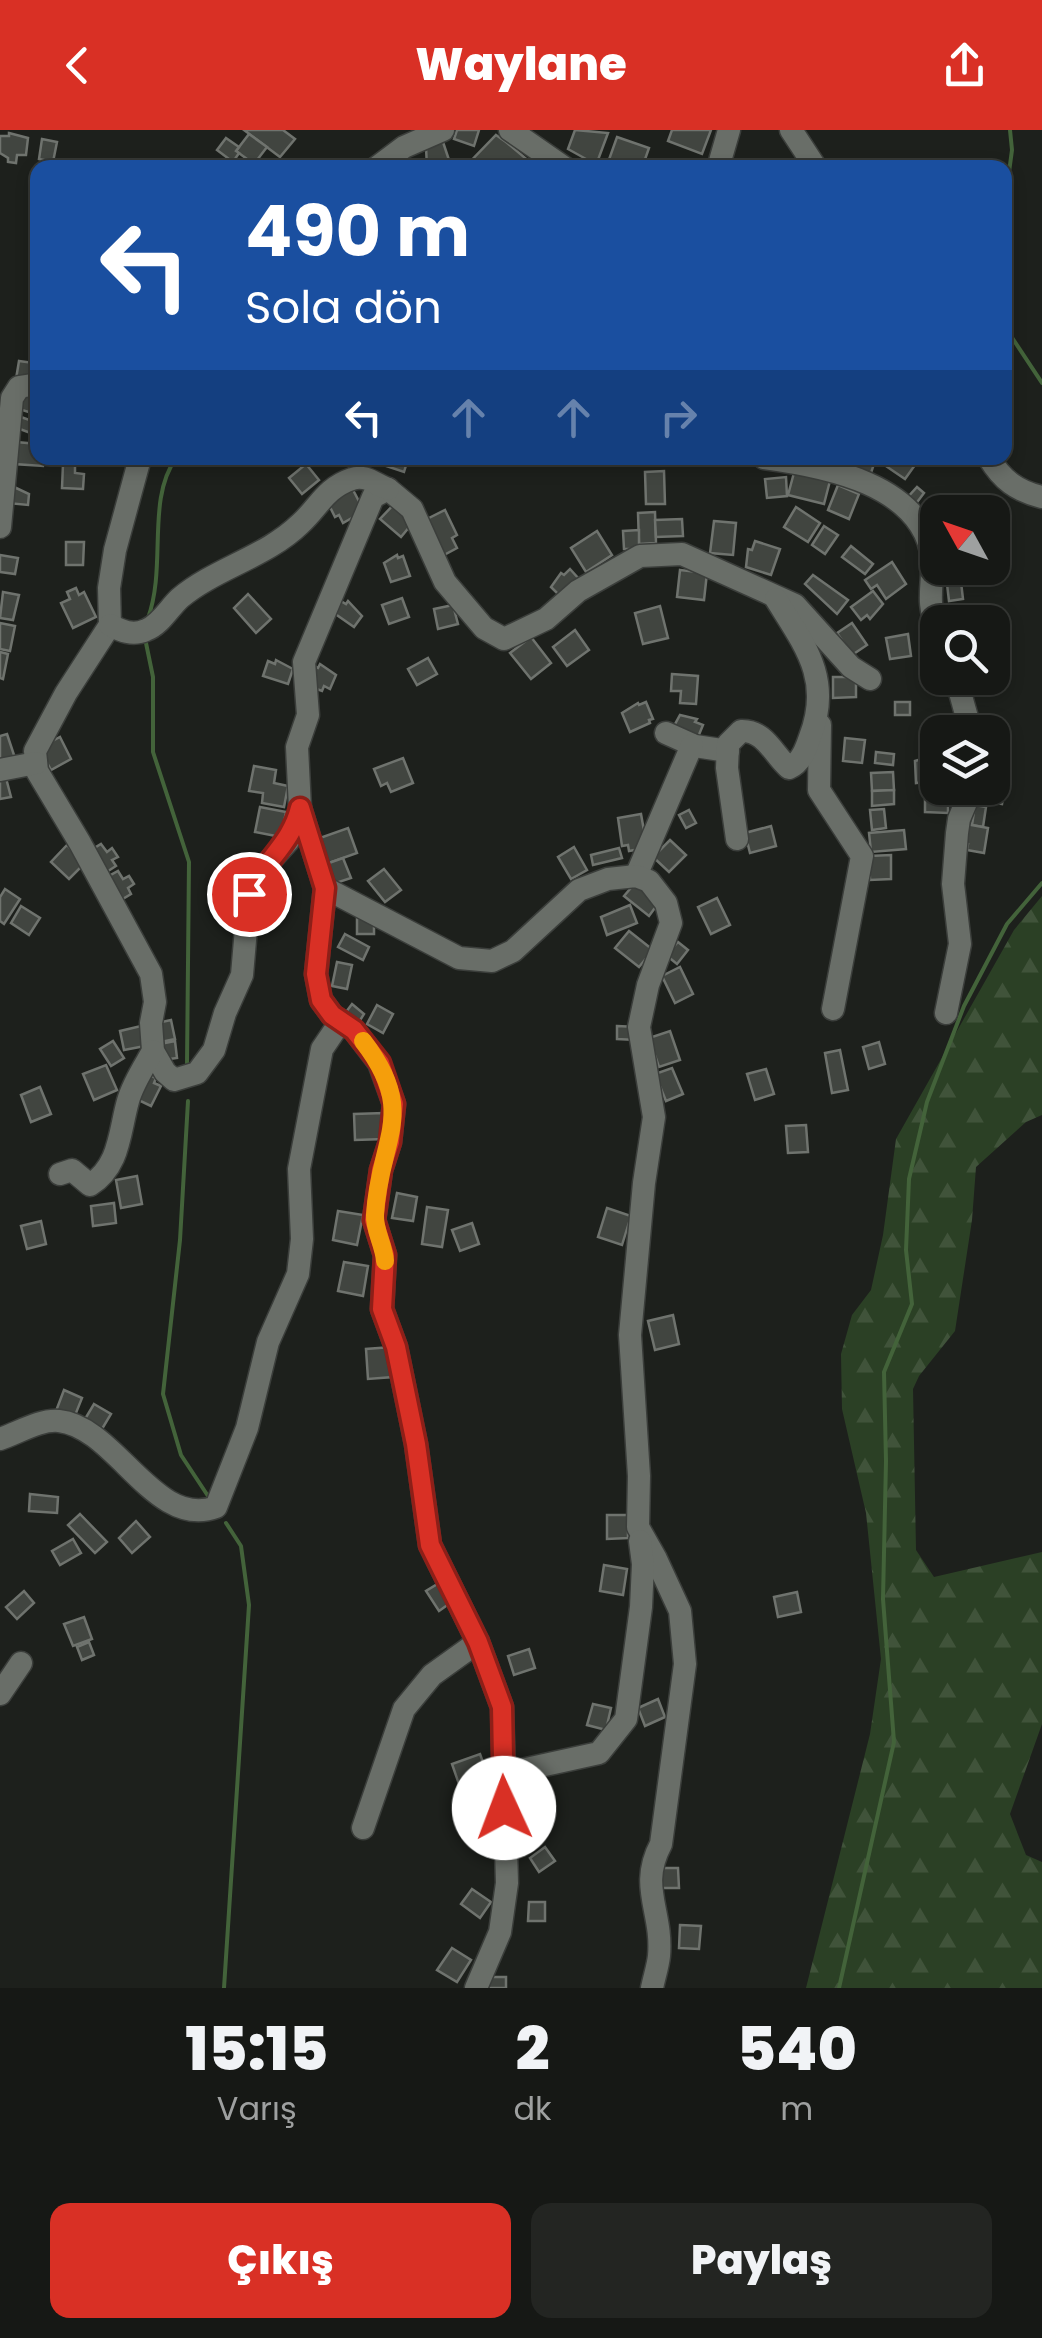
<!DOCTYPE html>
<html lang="tr">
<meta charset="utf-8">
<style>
:root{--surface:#161815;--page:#232522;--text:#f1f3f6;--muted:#9ea0a0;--line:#353734;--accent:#d93025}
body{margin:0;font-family:Poppins,sans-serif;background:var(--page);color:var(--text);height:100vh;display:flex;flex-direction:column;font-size:38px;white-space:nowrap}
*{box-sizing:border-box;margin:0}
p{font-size:32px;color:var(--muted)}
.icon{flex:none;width:55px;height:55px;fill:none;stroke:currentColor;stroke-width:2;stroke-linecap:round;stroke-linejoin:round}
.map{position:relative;height:1858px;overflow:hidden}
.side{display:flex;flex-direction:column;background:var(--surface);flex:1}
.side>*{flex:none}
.top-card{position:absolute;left:30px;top:30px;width:982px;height:305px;border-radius:20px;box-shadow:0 5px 15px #0003,0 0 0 2px var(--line);background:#1a4fa0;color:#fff;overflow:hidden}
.needle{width:65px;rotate:310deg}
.fabs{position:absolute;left:920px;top:365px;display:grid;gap:20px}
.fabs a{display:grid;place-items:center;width:90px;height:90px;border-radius:20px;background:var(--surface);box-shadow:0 5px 15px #0003,0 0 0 2px var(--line);font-size:50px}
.pin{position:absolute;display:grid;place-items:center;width:85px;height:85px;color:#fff;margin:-42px;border:5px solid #fff;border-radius:50%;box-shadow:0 2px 10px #0007}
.me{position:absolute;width:110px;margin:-55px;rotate:358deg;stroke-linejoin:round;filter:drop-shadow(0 0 8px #0008)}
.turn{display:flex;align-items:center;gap:35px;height:210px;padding:0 50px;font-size:45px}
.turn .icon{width:130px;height:130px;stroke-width:2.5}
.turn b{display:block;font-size:70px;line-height:85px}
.lanes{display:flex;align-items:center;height:95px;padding:0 50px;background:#0003;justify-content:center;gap:50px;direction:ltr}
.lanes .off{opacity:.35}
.eta{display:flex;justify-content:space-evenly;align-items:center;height:170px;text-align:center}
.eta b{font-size:60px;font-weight:800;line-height:70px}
.cta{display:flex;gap:20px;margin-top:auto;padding:20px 50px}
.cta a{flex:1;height:115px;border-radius:20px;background:var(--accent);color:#fff;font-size:40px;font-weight:800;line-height:115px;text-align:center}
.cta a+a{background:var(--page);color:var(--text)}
header{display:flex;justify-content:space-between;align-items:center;height:130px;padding:0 50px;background:var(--accent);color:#fff;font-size:45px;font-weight:800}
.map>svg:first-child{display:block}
.forest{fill:url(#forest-firs)}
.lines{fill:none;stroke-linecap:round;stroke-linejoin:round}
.stream{stroke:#43633a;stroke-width:4}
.building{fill:#414540;stroke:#6f736e;stroke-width:2.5}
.minor-casing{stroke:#3b3e3b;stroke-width:25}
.minor{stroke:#696e68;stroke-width:22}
.route-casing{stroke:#8d1f18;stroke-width:25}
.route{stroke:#d93025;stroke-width:18}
.slow{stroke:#f59e0b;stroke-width:18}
</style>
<header><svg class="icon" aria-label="back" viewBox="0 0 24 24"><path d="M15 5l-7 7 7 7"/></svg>Waylane<svg class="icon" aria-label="share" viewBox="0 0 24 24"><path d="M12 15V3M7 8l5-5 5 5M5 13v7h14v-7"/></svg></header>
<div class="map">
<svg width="1042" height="1858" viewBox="0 0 1042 1858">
<defs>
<pattern id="forest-firs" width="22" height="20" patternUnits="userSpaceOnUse" patternTransform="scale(2.5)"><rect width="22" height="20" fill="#2b4025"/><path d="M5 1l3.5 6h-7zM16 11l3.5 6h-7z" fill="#40533a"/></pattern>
</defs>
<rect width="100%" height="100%" fill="#1d201c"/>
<path class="forest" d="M1042,766V985L1026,992L976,1037L972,1090L955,1201L919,1246L913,1259L916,1420L934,1447L1042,1422V1594L1010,1684L1026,1725L1042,1732V1858H806L870,1604L881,1529L866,1383L842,1279L841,1224L852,1185L871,1160L883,1105L896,1009L1014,800Z"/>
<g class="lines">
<g class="stream">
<path d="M1005,72L1012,20L1010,0"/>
<path d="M1005,197L1042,253"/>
<path d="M148,488C167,436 146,370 176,328"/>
<path d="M146,513L153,547V622L189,732L187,935"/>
<path d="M188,971L180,1110L163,1264L181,1325L208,1366"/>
<path d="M224,1858L249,1475L241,1416L226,1393"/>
<path d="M839,1858L894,1612L883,1469L886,1331L884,1242L912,1174L906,1120L909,1049L927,972L964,876L1007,794L1042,753"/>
</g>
</g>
<g class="building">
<path d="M244,0H283L295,9L280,27Z"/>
<path d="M457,0H479L474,16L454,9Z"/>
<path d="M575,0L608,3L595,38L584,35L586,29L568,19Z"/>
<path d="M672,0H711L702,24L668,11Z"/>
<path d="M9,3L28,8L26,25H17L16,33L8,32V28L0,23V6H9Z"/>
<path d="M249,4L267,17L254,34L236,21Z"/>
<path d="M496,5L506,12L537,38H464Z"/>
<path d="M617,7L649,18L642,38H606Z"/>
<path d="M226,8L239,17L236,21L239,23L233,32L217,20Z"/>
<path d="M42,9L57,12L53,32L39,29Z"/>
<path d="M443,12L451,36L427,38L426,17Z"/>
<path d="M19,231L34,233L31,251L16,249Z"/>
<path d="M25,259L38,262V285L19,279Z"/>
<path d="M21,287L38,293L36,305L17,298Z"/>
<path d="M16,312L38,314V328H44L43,336L14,334Z"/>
<rect x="348" y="328" width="20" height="7"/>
<path d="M382,328L408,329L404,342L380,334Z"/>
<path d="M853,328H876L869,349L848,342Z"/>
<path d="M883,328H920L905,349L880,332Z"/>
<path d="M63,334H75V343L84,344L83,359L62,358Z"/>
<path d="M306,334L319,350L302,364L289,348Z"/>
<path d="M795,339L831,347L824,374L788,365Z"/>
<path d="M664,341L665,374H646L645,342Z"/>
<path d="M786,347L787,366L767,368L765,349Z"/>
<path d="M838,355L859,364L849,389L828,380Z"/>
<path d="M351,356L364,381L343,393L339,385L335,387L326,369Z"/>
<path d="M14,357L29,364L28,375L7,373Z"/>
<path d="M917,357L924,363L915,375L907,368Z"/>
<path d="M397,371L415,390L401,407L380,389Z"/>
<path d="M796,377L820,393L808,412L784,397Z"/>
<path d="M445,380L457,405L452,408L457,418L442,426L423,391Z"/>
<path d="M655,382L656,413L639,414L638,383Z"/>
<path d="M682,389L683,406L656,407L655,390Z"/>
<path d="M714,391L736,393L733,425L710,423Z"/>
<path d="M824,396L838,405L825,424L812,415Z"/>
<path d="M639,400V419H624L623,401Z"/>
<path d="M597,401L612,425L586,442L571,418Z"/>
<path d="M755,411L780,419L771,445L746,437L748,419L752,420Z"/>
<path d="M66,412H84L83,435H66Z"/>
<path d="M851,416L873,434L865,444L842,427Z"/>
<path d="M0,425L18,428L15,444L0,442Z"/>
<path d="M397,425L398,428L403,426L410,446L391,452L384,433Z"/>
<path d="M892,432L906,454L886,469L877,455L871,459L865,450Z"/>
<path d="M942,438H969L970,449L943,451Z"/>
<path d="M570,439L579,449L561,467L551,457L561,443L564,445Z"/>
<path d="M680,440L707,443L704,470L677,467Z"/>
<path d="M813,445L848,470L837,484L805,454Z"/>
<path d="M961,452L963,469L949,471L947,454Z"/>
<path d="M76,458L79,465L84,462L96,487L73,498L61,473L70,469L67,462Z"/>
<path d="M873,461L883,474L870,489L867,485L861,490L851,477Z"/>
<path d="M3,462L19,465L13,490L0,488Z"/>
<path d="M248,464L271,489L256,503L234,478Z"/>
<path d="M402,468L409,487L389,494L382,475Z"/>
<path d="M339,470L346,474L348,471L362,486L354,497L331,481Z"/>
<path d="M453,475L458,494L438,499L434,479Z"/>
<path d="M660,476L668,508L643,514L635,483Z"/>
<path d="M0,493L15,496L10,521L0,519Z"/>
<path d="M852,493L867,515L852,525L837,503Z"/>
<path d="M575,500L589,520L567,536L553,517Z"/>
<path d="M908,504L911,526L890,529L886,508Z"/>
<path d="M531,507L551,533L531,549L510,523Z"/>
<path d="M0,522L8,524L3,549L0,548Z"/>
<path d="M428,528L437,544L417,555L408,539Z"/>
<path d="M276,530L293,539L288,554L263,546L268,531L275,534Z"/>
<path d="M320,534L336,545L330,559L324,556L322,561L311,557V535L318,538Z"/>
<path d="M672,544L698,546L696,574L680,573L681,561H671Z"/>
<path d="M833,547H856V567L833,568Z"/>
<path d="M646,572L653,589L649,590L650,593L630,602L622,583L638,573L639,575Z"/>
<rect x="895" y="572" width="15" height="13"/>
<path d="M680,585L697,589L695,592L703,595L698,607L674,596Z"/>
<path d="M7,604L15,628L0,633V606Z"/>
<path d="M60,607L71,629L51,640L39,618Z"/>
<path d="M845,608L865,610L862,633L843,631Z"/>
<path d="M876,622L894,624L893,635L875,633Z"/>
<path d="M935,625V645L925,646V652L916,653L915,631Z"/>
<path d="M403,628L413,653L391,662L387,653L381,656L374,639Z"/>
<path d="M254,636L276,640L274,653L288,656L284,677L262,673L263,663L249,661Z"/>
<path d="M893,642L894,660L872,661L871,643Z"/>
<path d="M6,648L11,667L0,669V649Z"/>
<path d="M992,653L1005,655L1002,674L979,670L982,658H992Z"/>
<path d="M894,660V674L872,676V661Z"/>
<path d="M925,663H948V683L925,682Z"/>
<path d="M975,675L986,677L983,697L972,695Z"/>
<path d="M260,677L286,682L281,707L255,702Z"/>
<path d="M884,679L886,698L872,700L870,680Z"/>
<path d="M689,680L696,693L686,698L679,685Z"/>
<path d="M641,684L646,712L640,719L629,721L628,715L622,716L618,688Z"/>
<path d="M966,694L988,698L984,723L967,720L968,714L962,713Z"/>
<path d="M771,696L776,716L750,723L745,703Z"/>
<path d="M348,698L357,723L326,734L317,709Z"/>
<path d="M904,700L906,719L871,722L869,703Z"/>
<path d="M670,710L686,725L669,742L653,727Z"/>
<path d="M101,714L107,722L112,718L118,727L112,730L116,736L105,743L91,720Z"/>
<path d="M67,715L85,733L69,749L51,732Z"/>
<path d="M574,717L587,740L571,749L558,727Z"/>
<path d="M619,718L622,728L593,735L591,725Z"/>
<path d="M891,725V749L870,750L869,726Z"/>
<path d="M343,728L351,748L333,754L326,734Z"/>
<path d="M384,739L401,760L385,772L368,751Z"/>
<path d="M118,741L123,749L129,746L134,754L128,758L131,764L121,770L107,747Z"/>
<path d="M636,752L660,771L649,786L624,766Z"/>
<path d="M5,759L20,769L4,794L0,791V767Z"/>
<path d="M717,768L730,795L711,804L698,777Z"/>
<path d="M630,775L637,793L607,805L601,787Z"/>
<path d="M21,776L40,788L29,805L11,793Z"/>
<rect x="357" y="788" width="17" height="16"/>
<path d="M629,801L653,820L639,837L615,818Z"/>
<path d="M345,804L369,817L363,830L338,817Z"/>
<path d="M678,812L688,820L677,834L666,825Z"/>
<path d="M337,832L352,835L347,859L332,856Z"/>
<path d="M680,837L693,864L675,873L662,846Z"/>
<path d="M352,874L364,884L359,892L346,882Z"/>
<path d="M377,875L393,884L383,903L367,894Z"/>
<path d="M171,890L175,909L161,912L157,893Z"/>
<path d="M141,896L145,916L124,920L120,901Z"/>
<path d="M617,896L637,897L636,910L617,909Z"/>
<path d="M670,901L680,930L659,937L649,908Z"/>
<path d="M113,911L124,928L111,936L100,919Z"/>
<path d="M175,911L177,928L162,930L160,914Z"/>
<path d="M879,912L885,934L869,939L863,917Z"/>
<path d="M840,920L848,960L832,963L825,923Z"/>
<path d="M106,935L117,960L94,970L83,944Z"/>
<path d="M672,938L683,964L666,971L655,944Z"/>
<path d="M766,939L774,964L755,970L747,944Z"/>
<path d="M145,943L156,948L154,953L161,956L151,976L134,968Z"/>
<path d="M40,957L51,984L31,992L21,965Z"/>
<path d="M384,983L385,1009L355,1010L354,984Z"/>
<path d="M806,995L808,1022L788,1023L786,996Z"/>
<path d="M137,1046L142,1074L121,1078L116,1050Z"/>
<path d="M397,1063L417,1067L413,1091L392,1088Z"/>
<path d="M114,1073L116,1093L93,1096L91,1076Z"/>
<path d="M427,1077L448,1080L442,1117L422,1114Z"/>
<path d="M607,1078L631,1086L622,1115L598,1107Z"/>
<path d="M338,1081L363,1085L357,1115L333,1110Z"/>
<path d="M41,1091L46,1114L27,1119L21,1096Z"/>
<path d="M472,1093L479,1114L460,1121L452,1100Z"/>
<path d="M344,1132L368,1136L363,1166L338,1161Z"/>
<path d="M673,1185L679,1214L655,1220L648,1191Z"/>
<path d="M391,1217L393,1247L368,1249L366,1219Z"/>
<path d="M64,1260L82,1268L74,1288L56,1281Z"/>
<path d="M94,1274L111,1284L102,1299L85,1289Z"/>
<path d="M30,1364L58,1367L57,1383L29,1381Z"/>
<path d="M80,1384L107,1412L95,1423L68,1395Z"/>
<path d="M607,1385H628V1408L607,1409Z"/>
<path d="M136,1391L150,1407L132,1423L119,1408Z"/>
<path d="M73,1409L81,1423L60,1435L52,1421Z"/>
<path d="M604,1435L627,1439L623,1465L600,1461Z"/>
<path d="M444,1450L456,1469L439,1481L426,1461Z"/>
<path d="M24,1461L34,1473L17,1489L6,1477Z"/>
<path d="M797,1462L801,1482L778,1487L774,1467Z"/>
<path d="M84,1487L92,1509L73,1516L64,1494Z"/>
<path d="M89,1512L94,1525L82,1530L77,1517Z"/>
<path d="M529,1519L535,1538L514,1545L508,1526Z"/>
<path d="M658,1569L665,1587L645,1596L638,1578Z"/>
<path d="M593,1574L611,1578L606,1600L587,1595Z"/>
<path d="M480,1624L485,1638L475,1641L478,1651L460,1657L452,1634Z"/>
<path d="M545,1717L555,1731L539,1742L530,1728Z"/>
<path d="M655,1738H678L679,1758H655Z"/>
<path d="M472,1759L491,1772L480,1788L461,1774Z"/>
<path d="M529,1772H545V1791H528Z"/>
<path d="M680,1795L701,1796L699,1819L679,1818Z"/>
<path d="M452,1818L471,1830L457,1852L437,1840Z"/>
<rect x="483" y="1847" width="23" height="11"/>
</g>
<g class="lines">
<g class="minor-casing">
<g id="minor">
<path d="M510,0L565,38"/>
<path d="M791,0L816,38"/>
<path d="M376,38L404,17L443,0"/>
<path d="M718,38L729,0"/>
<path d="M140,328L115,420L109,458L110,495L66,563L35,621L37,641L80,713L151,844L155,872L151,893L153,921L165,942L174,950L197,943L214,920L225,883L242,845L249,764L258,744L288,711L296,696L300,678L297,617L308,585L304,532L373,367L388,359L412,379L445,452L484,498L504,509L546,489L578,461L640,426L682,424L795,475L851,537L870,549"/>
<path d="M764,328C824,336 923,354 932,428C934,452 925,474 938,497"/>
<path d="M989,328C1002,350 1017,361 1042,367"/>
<path d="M0,397L12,268L19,257L38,254"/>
<path d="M110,495C121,501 133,506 146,500C160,495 169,478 180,468C216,438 266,427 300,394C319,377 325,358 352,349C365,344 375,354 388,359"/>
<path d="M956,548L971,602"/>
<path d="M820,595L819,660L862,726L833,879"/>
<path d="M666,603L695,616L728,621"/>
<path d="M0,640L36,633"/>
<path d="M300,678L325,758L316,844L321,870L332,885L354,900L379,933L394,974L390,1012L381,1040L374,1090L385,1125L382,1179L396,1217L416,1314L430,1415L478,1512L502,1577L507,1753L500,1802L476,1858"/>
<path d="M737,709L727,638L728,614L741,601C765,600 773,624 789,638C801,633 806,619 810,607C832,550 806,517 776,469"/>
<path d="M636,746L692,615"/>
<path d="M325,758L459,828L492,831L513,821L579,760L608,749L636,746L649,751L666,773L671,793L648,855L639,897L654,987L644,1053L630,1205L639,1346L638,1397L656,1429L680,1481L685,1534L661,1714C638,1757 663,1781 659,1826C658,1836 654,1848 652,1858"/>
<path d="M946,883L960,814L953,754L957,703L959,689L972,658"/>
<path d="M60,1044L72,1040L90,1055C120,1036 119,1003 128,971C133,953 144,937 153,921"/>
<path d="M0,1309C18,1303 40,1289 59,1291C116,1297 155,1400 216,1377L247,1298L268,1212L298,1144L302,1109L299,1039L322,919L341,891"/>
<path d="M0,1564L21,1533"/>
<path d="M504,1644L599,1623L626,1589L641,1477L643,1434L640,1411"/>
<path d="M363,1698L404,1579L432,1545L478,1512"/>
</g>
</g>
<use href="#minor" class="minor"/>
</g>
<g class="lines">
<g class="route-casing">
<path id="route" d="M249,764C264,730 291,715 300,678L325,758L316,844L321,870L332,885L354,900L380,933L394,974L390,1012L381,1040L374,1090L385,1125L382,1179L396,1217L416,1314L430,1415L478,1512L502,1577L504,1678"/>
</g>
<use href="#route" class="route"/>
<path class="slow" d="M363,911C419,984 379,1008 375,1085C374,1100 384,1115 385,1131"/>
</g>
</svg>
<div class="fabs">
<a><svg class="needle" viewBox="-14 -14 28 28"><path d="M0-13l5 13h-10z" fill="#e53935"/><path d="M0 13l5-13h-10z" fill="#9ea0a0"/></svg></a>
<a><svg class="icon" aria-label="search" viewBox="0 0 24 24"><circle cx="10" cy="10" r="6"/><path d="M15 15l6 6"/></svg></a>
<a><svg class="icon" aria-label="layers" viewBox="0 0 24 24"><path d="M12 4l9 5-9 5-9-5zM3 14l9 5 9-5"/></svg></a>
</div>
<div class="pin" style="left:249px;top:764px;background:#d93025"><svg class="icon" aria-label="arrive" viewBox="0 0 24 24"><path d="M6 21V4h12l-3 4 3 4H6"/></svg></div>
<svg class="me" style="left:504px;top:1678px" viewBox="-20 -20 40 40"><circle r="19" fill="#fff"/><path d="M0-13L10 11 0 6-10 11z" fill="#d93025"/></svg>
<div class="top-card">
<div class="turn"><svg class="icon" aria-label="left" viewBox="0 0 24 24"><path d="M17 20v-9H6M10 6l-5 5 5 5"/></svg><div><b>490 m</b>Sola dön</div></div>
<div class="lanes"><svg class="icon" aria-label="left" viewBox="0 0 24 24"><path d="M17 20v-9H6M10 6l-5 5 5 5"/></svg><svg class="icon off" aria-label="ahead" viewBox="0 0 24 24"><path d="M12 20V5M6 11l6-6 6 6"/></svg><svg class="icon off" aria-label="ahead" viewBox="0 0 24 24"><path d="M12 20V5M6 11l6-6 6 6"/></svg><svg class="icon off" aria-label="right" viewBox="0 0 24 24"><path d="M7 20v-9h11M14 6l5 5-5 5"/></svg></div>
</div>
</div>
<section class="side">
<div class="eta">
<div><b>15:15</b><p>Varış</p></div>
<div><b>2</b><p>dk</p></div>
<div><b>540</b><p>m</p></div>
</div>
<div class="cta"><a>Çıkış</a><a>Paylaş</a></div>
</section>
